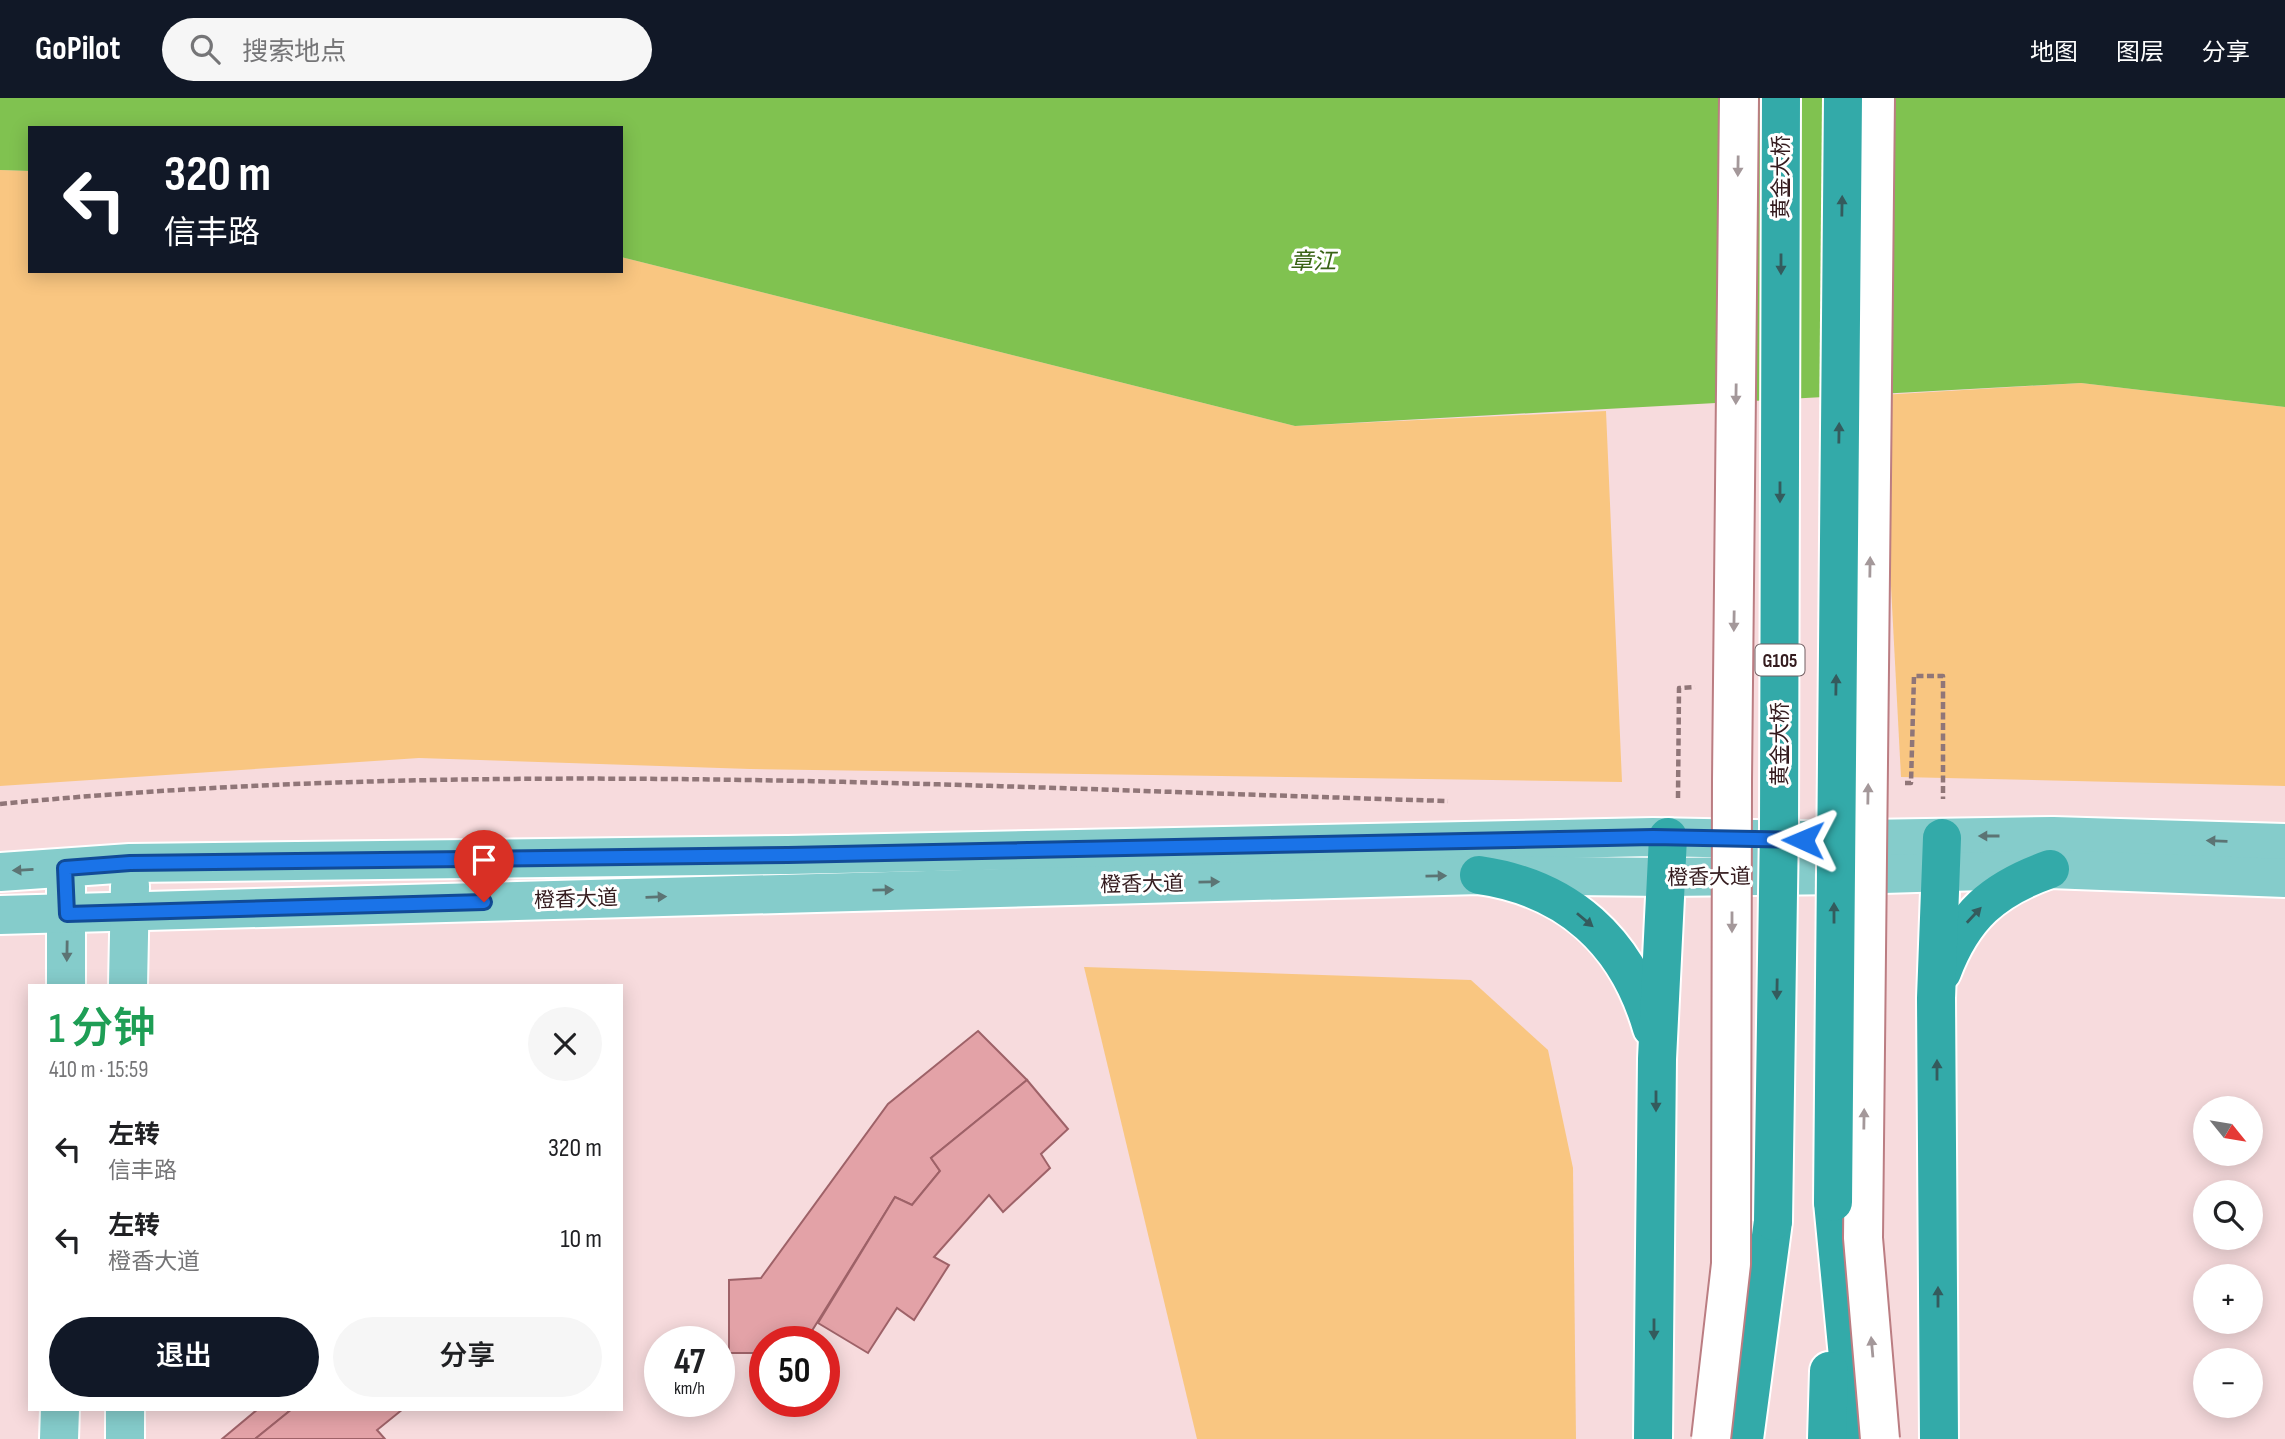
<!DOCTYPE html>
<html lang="zh">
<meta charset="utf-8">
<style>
:root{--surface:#fff;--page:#f6f6f6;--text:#202124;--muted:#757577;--accent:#111827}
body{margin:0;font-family:"Sofia Sans Condensed","Noto Sans SC",sans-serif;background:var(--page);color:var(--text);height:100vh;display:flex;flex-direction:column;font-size:26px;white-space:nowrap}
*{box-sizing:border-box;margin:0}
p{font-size:23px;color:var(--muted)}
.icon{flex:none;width:38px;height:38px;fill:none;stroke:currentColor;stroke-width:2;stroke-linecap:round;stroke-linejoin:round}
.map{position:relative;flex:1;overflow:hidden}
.sheet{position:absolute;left:28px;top:886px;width:595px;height:427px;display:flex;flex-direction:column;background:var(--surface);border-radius:0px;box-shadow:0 4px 18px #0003}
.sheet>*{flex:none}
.banner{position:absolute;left:28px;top:28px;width:595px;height:147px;border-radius:0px;box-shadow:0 4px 18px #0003;background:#111827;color:#fff;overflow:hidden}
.needle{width:46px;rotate:120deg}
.fabs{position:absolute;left:2193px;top:998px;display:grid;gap:14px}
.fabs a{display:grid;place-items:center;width:70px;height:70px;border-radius:50%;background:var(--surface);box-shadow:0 4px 18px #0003;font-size:35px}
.speed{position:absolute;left:644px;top:1228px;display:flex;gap:14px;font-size:35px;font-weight:700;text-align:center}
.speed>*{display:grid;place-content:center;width:91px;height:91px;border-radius:50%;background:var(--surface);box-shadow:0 4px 18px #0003;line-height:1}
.speed small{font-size:18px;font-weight:400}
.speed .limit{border:10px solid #d22;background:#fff;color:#111}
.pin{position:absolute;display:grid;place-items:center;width:60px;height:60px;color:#fff;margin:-72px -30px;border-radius:50% 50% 50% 0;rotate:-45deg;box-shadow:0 0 7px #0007}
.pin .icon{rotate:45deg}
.me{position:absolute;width:77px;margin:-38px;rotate:271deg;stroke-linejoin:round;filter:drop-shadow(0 0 5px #0008)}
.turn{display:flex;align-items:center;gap:24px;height:147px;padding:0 21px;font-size:32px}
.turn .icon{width:91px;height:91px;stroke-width:2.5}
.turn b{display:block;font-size:49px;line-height:60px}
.round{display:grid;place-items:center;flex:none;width:74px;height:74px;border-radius:37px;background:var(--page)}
.overview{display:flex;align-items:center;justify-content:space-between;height:119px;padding:0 21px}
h1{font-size:42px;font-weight:600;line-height:52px;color:#1e9e55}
.action{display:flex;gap:14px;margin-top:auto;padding:14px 21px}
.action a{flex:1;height:80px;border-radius:42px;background:var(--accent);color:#fff;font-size:28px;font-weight:600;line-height:80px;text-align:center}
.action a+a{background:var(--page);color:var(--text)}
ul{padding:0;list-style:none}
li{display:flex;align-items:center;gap:21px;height:91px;padding:0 21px}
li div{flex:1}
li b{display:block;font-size:26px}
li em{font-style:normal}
header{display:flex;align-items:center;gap:42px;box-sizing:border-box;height:98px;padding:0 35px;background:var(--accent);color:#fff}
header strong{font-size:33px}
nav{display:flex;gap:38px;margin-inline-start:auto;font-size:24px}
.search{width:490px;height:63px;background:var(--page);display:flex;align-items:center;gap:18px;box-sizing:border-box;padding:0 24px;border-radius:38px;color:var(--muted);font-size:26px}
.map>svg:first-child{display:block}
.green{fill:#f9c681}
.water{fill:#80c250}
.building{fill:#e3a2a7;stroke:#9e6268;stroke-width:2}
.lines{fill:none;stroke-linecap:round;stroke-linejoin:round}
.major-casing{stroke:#fff;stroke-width:42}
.highway-casing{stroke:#fff;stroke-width:42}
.path{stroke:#907678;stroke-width:4.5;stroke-dasharray:7 3.5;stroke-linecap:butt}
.major{stroke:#85cccb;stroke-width:38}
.highway{stroke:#33aaa9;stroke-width:38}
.minor-bridge-casing{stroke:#bb7d82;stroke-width:42;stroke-linecap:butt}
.highway-bridge-casing{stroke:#fff;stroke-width:42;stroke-linecap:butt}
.minor-bridge{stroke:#fff;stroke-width:38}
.highway-bridge{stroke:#33aaa9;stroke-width:38}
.oneway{fill:#a4989a}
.oneway2{fill:#345b5d}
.oneway3{fill:#5c7474}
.route-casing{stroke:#114b97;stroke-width:18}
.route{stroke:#1a73e8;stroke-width:12}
.labels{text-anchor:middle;stroke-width:6;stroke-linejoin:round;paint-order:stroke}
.shield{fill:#fff;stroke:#715f62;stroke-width:2}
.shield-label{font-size:19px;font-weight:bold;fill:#341b1e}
.street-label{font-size:21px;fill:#341b1e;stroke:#fff}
.water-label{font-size:23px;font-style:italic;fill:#396316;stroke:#fff}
</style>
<header>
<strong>GoPilot</strong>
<div class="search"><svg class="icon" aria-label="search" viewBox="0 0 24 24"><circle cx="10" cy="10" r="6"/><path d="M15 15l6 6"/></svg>搜索地点</div>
<nav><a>地图</a><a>图层</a><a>分享</a></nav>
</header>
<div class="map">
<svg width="2285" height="1341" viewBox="0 0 2285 1341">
<rect width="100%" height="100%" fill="#f7dbdd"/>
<g class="green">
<path d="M0,72L30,73V173H621V159L1295,328L1606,313L1622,684L750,671L419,660L0,688Z"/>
<path d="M2081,285L2285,309V688L1901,679L1881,297Z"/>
<path d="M1084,869L1471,882L1548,952L1573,1070L1576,1341H1197Z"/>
</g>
<path class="water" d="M0,0H2285V309L2081,285L1295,328L621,159V30H30V73L0,72Z"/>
<g class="building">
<path d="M978,933L1027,982L931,1060L940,1073L912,1107L895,1099L805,1244H765V1255H729V1182L761,1180L888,1006Z"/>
<path d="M1027,982L1068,1031L1041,1056L1050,1070L1003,1114L989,1097L934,1159L949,1167L914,1222L897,1210L868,1255L818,1225L895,1099L912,1107L940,1073L931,1060Z"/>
<path d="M258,1311H292L255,1341H222Z"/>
<path d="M292,1311H403L377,1332L385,1341H255Z"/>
</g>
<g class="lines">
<g class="major-casing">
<g id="major">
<path d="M0,774L130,765L788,757L1653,739L1803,742L2053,738L2285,745"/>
<path d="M66,789V887"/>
<path d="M0,817L1479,777L1666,779L1850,777L2050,771L2285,780"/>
<path d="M128,887L130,788"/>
<path d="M59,1341L60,1311"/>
<path d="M125,1341V1311"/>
</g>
</g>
<g class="highway-casing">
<g id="highway">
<path d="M1479,777C1568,790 1627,843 1652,930"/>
<path d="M1942,874C1963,818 1993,791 2050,771"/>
<path d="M1833,1104L1856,1341"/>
<path d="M1653,1341L1657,961L1668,739"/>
<path d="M1744,1341L1773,1123"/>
<path d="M1827,1341L1829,1273"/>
<path d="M1939,1341L1936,900L1942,740"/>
</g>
</g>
<g class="path">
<path d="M1905,685H1911L1914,578H1943V701"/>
<path d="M1678,700L1679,590L1695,589"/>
<path d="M0,706C481,659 966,689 1448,703"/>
</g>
<use href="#major" class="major"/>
<use href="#highway" class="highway"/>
<g class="minor-bridge-casing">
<g id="minor-bridge">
<path d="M1875,0L1863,1140L1880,1341"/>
<path d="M1711,1341L1731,1166L1732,682L1739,0"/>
</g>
</g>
<g class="highway-bridge-casing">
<g id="highway-bridge">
<path d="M1833,1104L1843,0"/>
<path d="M1773,1123L1779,729L1781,0"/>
</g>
</g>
<use href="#minor-bridge" class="minor-bridge"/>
<use href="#highway-bridge" class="highway-bridge"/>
</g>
<defs><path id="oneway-solid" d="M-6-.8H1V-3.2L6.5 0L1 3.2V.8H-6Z" transform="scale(1.75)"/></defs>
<g class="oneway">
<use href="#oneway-solid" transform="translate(1738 68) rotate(91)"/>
<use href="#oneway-solid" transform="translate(1736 296) rotate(91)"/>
<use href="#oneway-solid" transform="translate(1870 469) rotate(-89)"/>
<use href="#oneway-solid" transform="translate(1734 523) rotate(91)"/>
<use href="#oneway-solid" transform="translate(1868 696) rotate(-89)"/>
<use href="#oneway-solid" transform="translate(1732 824) rotate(90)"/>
<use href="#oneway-solid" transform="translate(1864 1021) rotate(-89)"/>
<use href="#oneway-solid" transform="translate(1872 1249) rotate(-95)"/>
</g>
<g class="oneway2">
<use href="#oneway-solid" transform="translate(1842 108) rotate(-89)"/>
<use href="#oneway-solid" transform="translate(1781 166) rotate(90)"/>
<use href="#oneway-solid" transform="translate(1839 335) rotate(-89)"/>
<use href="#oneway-solid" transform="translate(1780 394) rotate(90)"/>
<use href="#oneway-solid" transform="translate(1836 587) rotate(-89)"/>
<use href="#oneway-solid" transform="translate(1834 815) rotate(-90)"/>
<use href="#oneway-solid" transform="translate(1974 817) rotate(-47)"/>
<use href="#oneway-solid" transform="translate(1585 822) rotate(40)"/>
<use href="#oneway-solid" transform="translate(1777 891) rotate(91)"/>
<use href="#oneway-solid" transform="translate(1937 972) rotate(-90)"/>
<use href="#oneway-solid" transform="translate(1656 1003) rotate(90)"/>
<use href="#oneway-solid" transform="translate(1938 1199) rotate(-90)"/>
<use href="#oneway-solid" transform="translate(1654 1231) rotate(90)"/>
</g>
<g class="oneway3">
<use href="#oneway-solid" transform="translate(1989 738) rotate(180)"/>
<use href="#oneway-solid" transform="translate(2217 743) rotate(-178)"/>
<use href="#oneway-solid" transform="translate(23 772) rotate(177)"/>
<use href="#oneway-solid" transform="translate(1436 778) rotate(-1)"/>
<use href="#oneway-solid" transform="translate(1209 784) rotate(-1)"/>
<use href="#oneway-solid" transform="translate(883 792) rotate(-1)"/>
<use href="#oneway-solid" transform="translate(656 799) rotate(-2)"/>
<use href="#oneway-solid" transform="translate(67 853) rotate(91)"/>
</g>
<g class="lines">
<g class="route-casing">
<path id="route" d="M484,804L67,816L65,770L130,765L788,757L1653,739L1803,742"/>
</g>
<use href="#route" class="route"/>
</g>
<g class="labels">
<rect class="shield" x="1755.5" y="546.5" width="49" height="31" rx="5"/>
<g class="shield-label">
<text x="1780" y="569">G105</text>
</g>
<g class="street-label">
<text transform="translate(1781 79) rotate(-90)" y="7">黄金大桥</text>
<text transform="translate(1780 646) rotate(-90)" y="7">黄金大桥</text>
<text transform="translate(1709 779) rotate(-1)" y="7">橙香大道</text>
<text transform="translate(1142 786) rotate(-1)" y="7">橙香大道</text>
<text transform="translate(576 801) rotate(-2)" y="7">橙香大道</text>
</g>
<g class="water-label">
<text x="1313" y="171">章江</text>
</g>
</g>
</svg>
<div class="fabs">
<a><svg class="needle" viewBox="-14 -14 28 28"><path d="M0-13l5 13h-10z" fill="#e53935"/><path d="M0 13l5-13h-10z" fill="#757577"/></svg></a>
<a><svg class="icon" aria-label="search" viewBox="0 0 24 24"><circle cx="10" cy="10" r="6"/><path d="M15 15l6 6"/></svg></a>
<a>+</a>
<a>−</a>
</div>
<div class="speed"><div>47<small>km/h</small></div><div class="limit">50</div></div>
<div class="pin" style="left:484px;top:804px;background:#d93025"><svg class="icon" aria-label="arrive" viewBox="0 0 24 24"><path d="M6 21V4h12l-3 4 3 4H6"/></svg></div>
<svg class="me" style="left:1803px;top:742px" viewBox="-20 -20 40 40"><path d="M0-17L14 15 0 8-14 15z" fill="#1a73e8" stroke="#fff" stroke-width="4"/></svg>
<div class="banner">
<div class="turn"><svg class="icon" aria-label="left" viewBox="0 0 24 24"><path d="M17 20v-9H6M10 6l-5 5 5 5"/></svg><div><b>320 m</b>信丰路</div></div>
</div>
<section class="sheet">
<div class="overview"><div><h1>1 分钟</h1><p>410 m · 15:59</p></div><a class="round"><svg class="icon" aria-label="close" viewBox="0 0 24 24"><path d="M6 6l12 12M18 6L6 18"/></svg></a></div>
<ul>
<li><svg class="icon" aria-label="left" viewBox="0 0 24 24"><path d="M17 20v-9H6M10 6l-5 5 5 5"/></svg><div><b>左转</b><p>信丰路</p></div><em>320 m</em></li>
<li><svg class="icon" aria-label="left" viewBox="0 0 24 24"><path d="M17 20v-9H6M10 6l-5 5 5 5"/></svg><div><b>左转</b><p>橙香大道</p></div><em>10 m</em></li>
</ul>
<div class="action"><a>退出</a><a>分享</a></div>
</section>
</div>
